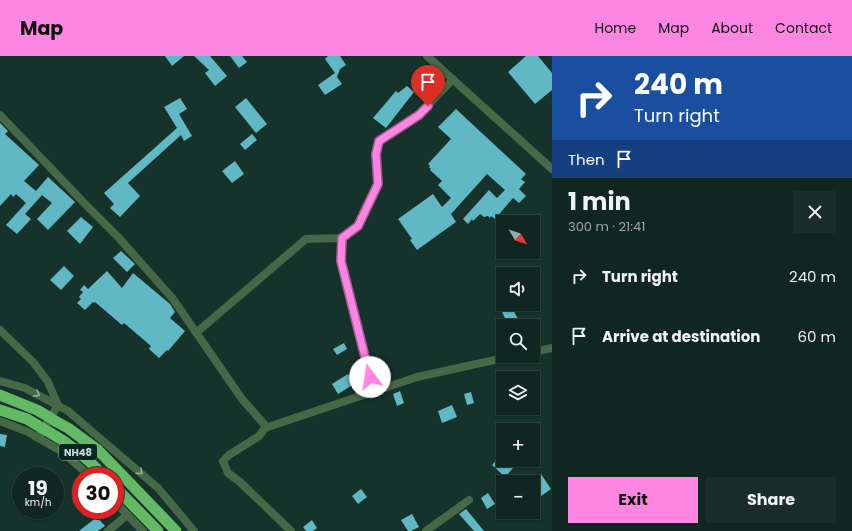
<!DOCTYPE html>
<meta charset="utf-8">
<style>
:root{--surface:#102620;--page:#192e29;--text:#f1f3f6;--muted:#9ca5a5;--line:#30433e;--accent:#fd86e2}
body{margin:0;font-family:Poppins,sans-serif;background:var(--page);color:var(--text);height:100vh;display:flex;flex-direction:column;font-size:15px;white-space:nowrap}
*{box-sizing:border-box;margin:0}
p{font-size:13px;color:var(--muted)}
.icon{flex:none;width:22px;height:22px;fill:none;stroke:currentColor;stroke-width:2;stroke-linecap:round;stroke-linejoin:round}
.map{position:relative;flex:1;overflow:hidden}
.panel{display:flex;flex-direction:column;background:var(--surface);width:300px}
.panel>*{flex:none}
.guide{background:#1a4fa0;color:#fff;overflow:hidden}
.needle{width:26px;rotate:129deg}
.tools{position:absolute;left:496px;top:159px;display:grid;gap:8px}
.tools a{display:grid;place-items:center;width:44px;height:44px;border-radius:0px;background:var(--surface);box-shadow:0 1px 3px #0004,0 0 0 1px var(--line);font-size:20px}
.speed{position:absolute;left:12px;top:411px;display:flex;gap:8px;font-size:20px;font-weight:700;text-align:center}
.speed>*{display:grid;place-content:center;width:52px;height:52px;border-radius:50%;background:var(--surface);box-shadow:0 1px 3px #0004,0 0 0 1px var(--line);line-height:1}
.speed small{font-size:10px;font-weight:400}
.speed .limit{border:6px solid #d22;background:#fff;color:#111}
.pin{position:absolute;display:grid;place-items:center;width:34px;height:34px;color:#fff;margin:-41px -17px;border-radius:50% 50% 50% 0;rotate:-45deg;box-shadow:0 0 4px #0007}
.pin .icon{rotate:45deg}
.me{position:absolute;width:44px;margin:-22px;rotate:346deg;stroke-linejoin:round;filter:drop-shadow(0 0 3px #0008)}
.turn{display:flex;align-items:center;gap:14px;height:84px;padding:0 16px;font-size:18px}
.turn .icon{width:52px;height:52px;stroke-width:2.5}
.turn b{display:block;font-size:28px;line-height:34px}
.then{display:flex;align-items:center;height:38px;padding:0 16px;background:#0003;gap:8px;font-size:15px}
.round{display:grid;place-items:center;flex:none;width:42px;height:42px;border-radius:0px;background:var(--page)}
.head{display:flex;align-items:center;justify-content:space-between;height:68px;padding:0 16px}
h1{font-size:24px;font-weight:700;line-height:30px}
.action{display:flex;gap:8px;margin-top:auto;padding:8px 16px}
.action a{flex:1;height:46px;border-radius:0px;background:var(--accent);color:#111;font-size:16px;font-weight:700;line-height:46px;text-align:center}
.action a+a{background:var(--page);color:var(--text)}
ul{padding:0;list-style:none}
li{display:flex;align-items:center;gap:12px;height:60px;padding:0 16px}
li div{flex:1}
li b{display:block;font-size:15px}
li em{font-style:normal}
header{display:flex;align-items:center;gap:24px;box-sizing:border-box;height:56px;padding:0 20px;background:var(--accent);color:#111}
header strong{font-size:19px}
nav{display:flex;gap:22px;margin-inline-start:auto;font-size:14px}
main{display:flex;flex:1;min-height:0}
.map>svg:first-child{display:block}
.building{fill:#61b8c5}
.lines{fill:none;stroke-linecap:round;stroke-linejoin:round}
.minor{stroke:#476846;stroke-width:8}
.highway{stroke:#64b964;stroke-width:11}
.highway-bridge{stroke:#64b964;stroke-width:11}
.oneway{stroke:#97ae9e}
.route-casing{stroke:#a45793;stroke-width:10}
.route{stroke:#fd86e2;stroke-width:7}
.labels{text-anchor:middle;stroke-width:4;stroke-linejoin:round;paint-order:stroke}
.shield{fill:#0a2822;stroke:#92a7a1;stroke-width:1}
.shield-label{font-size:10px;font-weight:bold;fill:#ccddd8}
</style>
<header>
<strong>Map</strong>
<nav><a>Home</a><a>Map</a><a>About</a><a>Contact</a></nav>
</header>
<main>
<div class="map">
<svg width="552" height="475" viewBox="0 0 552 475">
<rect width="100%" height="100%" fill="#15322b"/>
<g class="building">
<path d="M165,0H184L172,10Z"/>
<path d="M194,0H210L227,20L215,30L205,17L209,14Z"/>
<path d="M230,0H242L247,6L239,12Z"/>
<path d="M328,0H340L346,9L340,13L337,21L342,28L325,39L318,29L335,17L325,3Z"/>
<path d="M526,0H538L552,17V34L535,48L508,16Z"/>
<path d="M407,30L414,36L386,72L373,62L396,35L398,37Z"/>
<path d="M180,42L187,53L179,58L192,80L184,85L181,79L128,127L140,140L120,161L110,152L114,148L104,137L177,72L164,51Z"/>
<path d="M246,42L267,68L256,77L235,51Z"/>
<path d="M456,53L526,118L521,123L525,126L519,133L526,140L519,147L513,142L495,163L491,160L490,162L488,160L484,161L480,158L473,165L472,163L468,168L463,163L489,134L497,142L505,134L487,118L451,158L456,166L417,194L410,184L412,183L398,163L433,138L442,151L451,142L438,129L442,125L430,114L431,113L429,111L430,110L428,108L451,83L438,71Z"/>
<path d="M0,67L8,75L5,78L39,109L24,125L36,135L48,121L75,146L48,174L37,163L52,147L42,139L25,158L31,163L17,178L6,169L26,147L16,138L13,141L11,138L0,150Z"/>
<path d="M252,78L257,84L245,94L240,88Z"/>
<path d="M235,105L244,118L232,127L222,115Z"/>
<path d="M81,161L93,171L80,188L67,175Z"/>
<path d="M121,195L135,208L127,216L113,202Z"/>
<path d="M64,210L74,220L61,234L50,224Z"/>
<path d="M107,215L122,232L133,217L170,248L175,256L170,262L185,275L168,295L167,294L159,302L149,293L151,290L124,267L122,269L95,246L94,247L93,246L85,254L77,247L81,243L79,241L83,236L80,234L84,229L88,233Z"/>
<path d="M508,248H510L518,263L508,268L500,252Z"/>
<path d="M344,287L347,293L337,299L333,293Z"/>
<path d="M348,318L354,328L338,338L332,328Z"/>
<path d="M400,335L404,347L397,350L393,338Z"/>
<path d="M471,336L474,347L467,349L464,338Z"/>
<path d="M452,349L457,361L442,367L438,355Z"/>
<path d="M0,378L7,379L5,391L0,390Z"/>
<path d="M500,400L513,412L505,421L492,409Z"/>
<path d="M541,418L551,433L537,443L533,436V424Z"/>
<path d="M361,433L367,441L358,448L352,440Z"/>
<path d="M488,437L495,448L487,453L481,442Z"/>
<path d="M466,453L484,475H474L459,458Z"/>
<path d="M412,458L419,471L411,475H408L401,464Z"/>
<path d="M97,461L105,470L98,475H79Z"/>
<path d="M312,464L317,472L313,475H306L303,471Z"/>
</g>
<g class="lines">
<g class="minor">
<path d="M427,0L552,113"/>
<path d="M0,59L85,148L118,181L173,243L242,343L264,368L265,372L259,380L229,399L223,405L228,417L240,426L291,475"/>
<path d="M342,182L341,205L374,335"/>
<path d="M0,274L34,307L48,326L58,349L38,382"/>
<path d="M197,276L306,183L342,182L357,170L378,128L377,98L379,85L419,59L453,23"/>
<path d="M533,296L552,292"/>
<path d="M0,325L25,332L68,355L158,432L194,475"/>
<path d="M0,365L28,376L61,395L90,420"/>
<path d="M265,372L417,321L513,300"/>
<path d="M115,446L143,475"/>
<path d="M108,475L127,459"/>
<path d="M426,475L469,444"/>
</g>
<g class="highway">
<path d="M0,339L37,354L49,361"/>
<path d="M0,354L27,363L42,372"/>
<path d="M55,365L68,372L98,394L176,475"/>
<path d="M49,376C69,387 88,403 104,420"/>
<path d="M115,431L158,475"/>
</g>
<g class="highway-bridge">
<path d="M49,361L55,365"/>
<path d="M42,372L49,376"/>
</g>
</g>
<defs><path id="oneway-chevron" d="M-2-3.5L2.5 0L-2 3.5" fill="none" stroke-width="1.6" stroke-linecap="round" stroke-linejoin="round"/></defs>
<g class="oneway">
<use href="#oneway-chevron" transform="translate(37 338) rotate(28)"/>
<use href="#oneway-chevron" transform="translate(140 416) rotate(42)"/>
</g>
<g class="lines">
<g class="route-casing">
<path id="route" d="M370,321L341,205L342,182L358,170L378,128L376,98L379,85L419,59L428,50"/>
</g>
<use href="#route" class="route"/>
</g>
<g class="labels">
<rect class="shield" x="59" y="388" width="38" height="16" rx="3"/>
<g class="shield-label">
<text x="78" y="400">NH48</text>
</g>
</g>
</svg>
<div class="tools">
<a><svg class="needle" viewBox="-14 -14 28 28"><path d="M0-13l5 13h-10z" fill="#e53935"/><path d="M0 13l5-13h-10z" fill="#9ca5a5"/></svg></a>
<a><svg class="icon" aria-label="sound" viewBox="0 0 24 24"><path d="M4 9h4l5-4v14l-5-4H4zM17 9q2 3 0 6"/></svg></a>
<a><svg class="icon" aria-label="search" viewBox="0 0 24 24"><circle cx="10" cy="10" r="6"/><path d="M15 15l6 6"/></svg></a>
<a><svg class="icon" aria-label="layers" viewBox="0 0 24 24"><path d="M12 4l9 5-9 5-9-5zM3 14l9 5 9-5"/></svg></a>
<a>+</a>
<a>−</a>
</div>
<div class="speed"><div>19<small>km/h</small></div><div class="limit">30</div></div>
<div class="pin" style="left:428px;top:50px;background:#d93025"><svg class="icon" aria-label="arrive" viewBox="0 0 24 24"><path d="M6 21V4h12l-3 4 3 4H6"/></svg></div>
<svg class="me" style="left:370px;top:321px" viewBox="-20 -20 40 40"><circle r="19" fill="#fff"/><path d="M0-13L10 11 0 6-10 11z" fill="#fd86e2"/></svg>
</div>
<section class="panel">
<div class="guide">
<div class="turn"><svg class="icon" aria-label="right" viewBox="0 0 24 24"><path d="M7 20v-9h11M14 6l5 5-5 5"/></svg><div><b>240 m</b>Turn right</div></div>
<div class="then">Then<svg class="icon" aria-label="arrive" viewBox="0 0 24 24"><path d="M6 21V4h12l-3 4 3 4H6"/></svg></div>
</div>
<div class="head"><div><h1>1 min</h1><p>300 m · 21:41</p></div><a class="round"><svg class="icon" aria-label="close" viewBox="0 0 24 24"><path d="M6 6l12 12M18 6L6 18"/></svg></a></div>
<ul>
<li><svg class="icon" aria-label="right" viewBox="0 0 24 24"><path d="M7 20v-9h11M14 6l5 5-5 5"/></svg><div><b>Turn right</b></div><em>240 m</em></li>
<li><svg class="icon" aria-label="arrive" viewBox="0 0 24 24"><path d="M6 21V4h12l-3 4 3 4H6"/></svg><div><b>Arrive at destination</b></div><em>60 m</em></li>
</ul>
<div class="action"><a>Exit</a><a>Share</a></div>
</section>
</main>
